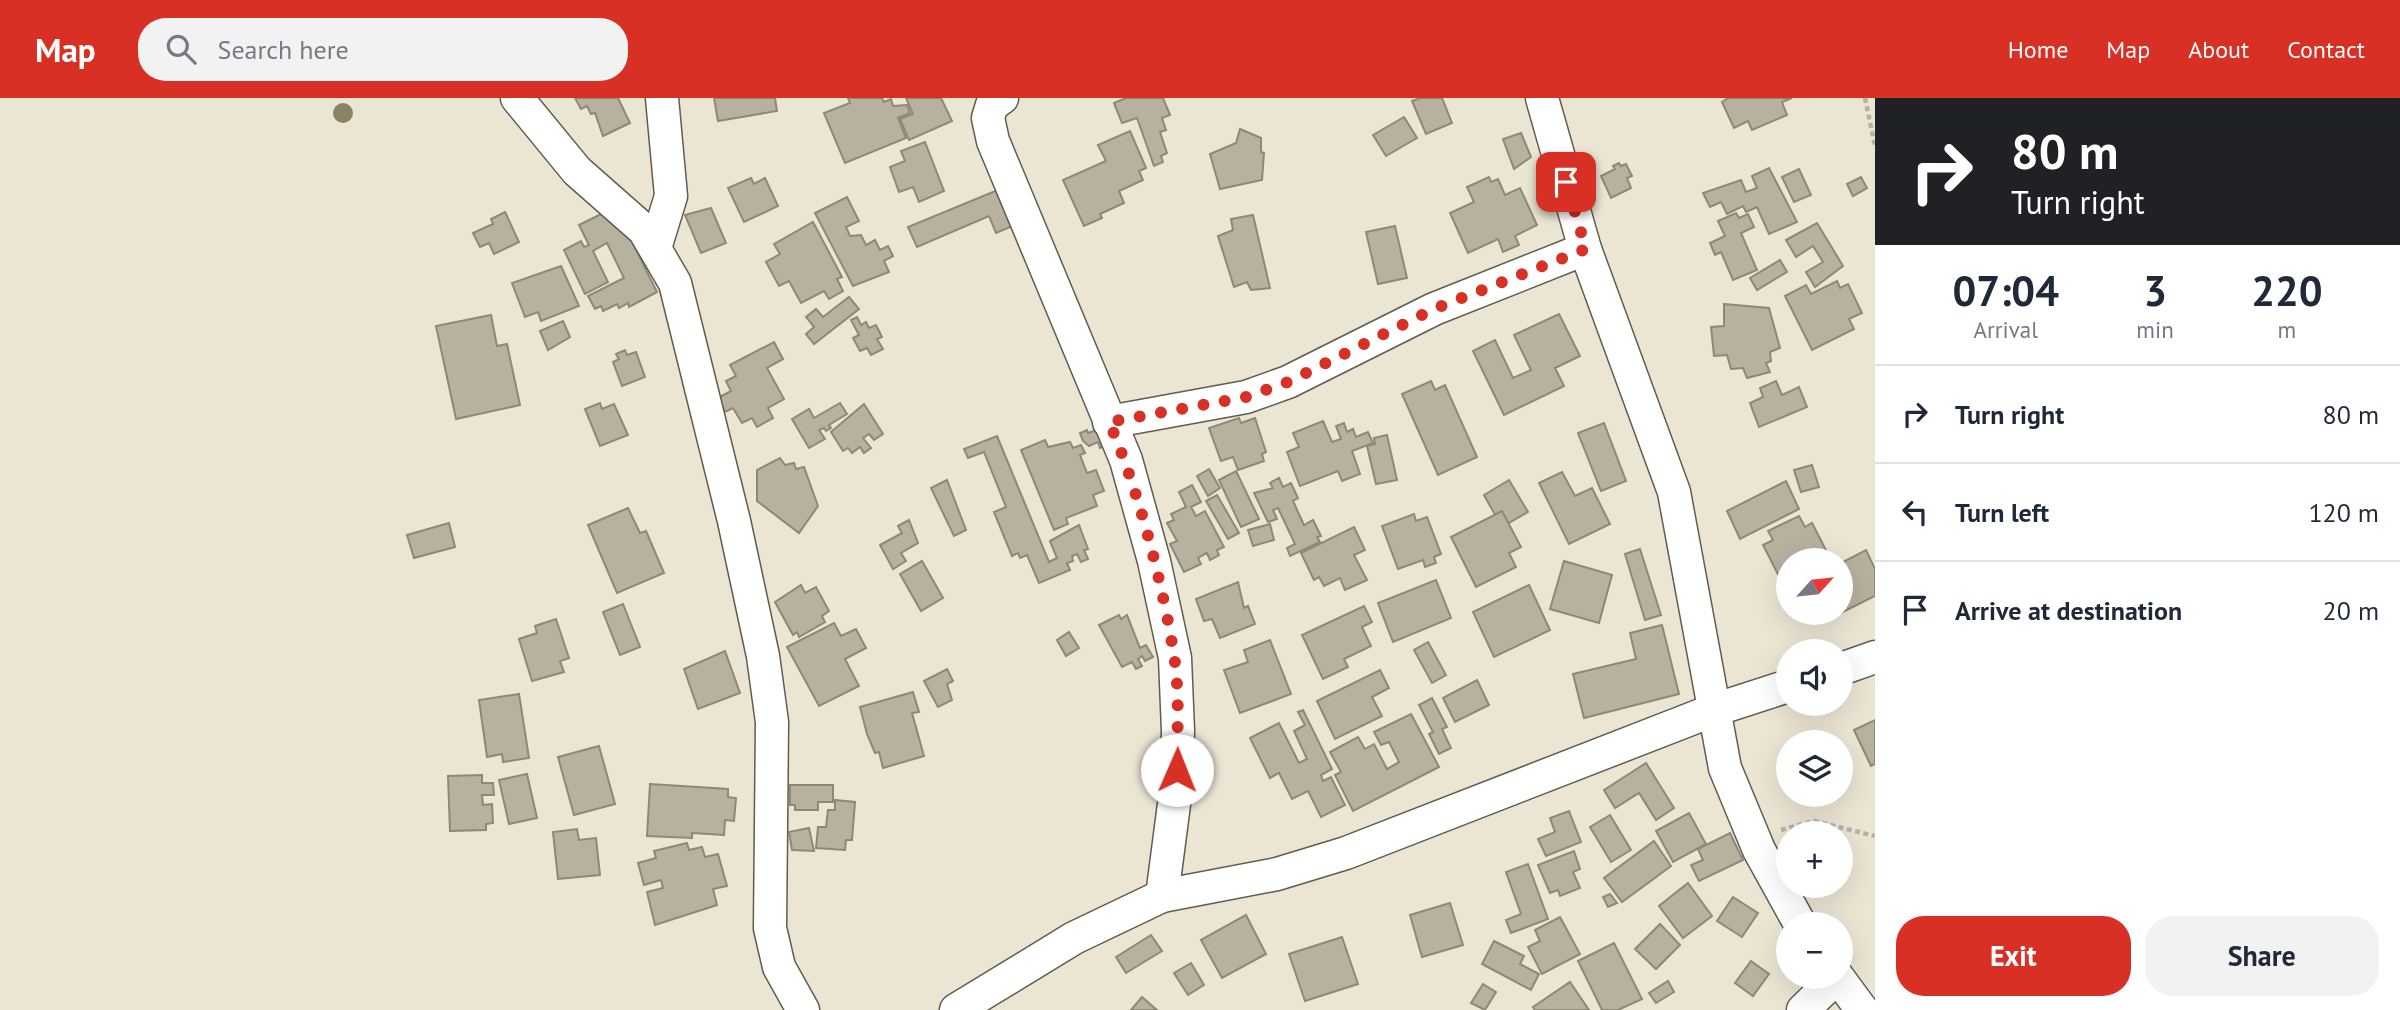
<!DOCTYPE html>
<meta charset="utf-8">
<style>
:root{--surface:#fff;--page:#f2f2f3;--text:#1f2937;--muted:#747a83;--line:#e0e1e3;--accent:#d93025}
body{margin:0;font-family:"PT Sans",sans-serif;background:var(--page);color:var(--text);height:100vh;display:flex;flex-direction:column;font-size:26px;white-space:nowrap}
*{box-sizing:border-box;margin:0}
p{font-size:23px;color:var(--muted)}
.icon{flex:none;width:38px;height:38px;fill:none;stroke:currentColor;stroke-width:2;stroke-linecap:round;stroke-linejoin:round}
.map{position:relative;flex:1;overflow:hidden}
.panel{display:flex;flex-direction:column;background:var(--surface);width:525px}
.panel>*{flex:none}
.banner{background:#202124;color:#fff;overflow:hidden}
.needle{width:46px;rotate:63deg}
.tools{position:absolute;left:1776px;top:450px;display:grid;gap:14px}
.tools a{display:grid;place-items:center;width:77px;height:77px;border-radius:50%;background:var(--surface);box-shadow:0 7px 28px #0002;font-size:35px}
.pin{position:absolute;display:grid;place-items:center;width:60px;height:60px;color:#fff;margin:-30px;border-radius:14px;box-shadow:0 4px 10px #0006}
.me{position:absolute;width:77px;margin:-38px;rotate:1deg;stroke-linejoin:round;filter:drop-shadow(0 0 5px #0008)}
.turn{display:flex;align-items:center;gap:24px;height:147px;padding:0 21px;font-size:32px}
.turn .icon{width:91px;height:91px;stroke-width:2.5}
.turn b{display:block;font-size:49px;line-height:60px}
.eta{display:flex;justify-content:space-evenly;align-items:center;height:119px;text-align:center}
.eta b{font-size:42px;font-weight:700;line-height:49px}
.cta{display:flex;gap:14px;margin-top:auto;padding:14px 21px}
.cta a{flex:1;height:80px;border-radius:28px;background:var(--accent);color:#fff;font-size:28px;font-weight:700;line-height:80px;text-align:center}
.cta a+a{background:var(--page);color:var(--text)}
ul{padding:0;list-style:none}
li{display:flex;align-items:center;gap:21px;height:98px;padding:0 21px;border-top:2px solid var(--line)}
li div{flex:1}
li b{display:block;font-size:26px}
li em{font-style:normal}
header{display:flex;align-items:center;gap:42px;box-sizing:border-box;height:98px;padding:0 35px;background:var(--accent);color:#fff}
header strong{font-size:33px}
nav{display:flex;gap:38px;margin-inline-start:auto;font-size:24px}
.search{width:490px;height:63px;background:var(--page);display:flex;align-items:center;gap:18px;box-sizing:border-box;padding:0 24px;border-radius:28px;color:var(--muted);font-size:26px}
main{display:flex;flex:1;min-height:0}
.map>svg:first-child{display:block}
.building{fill:#b7b1a0;stroke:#8e8878;stroke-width:2}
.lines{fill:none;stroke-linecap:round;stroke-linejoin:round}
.street-casing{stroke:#615c4d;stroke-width:35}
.path{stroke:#b6b2a4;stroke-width:4.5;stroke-dasharray:5 3.5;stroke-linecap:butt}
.street{stroke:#fff;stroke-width:32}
.tree{fill:#8b8164}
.route{stroke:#d93025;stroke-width:12;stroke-dasharray:0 21.6}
</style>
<header>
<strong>Map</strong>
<div class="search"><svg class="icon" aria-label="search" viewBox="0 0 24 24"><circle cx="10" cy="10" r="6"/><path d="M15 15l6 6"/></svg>Search here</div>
<nav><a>Home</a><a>Map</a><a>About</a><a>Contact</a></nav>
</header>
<main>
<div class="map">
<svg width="1875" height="912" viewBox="0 0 1875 912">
<rect width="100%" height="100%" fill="#ebe5d4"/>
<g class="building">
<path d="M575,0H618L630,25L603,38L595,15L591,16L587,8L581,11Z"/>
<path d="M714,0H775L777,13L718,23Z"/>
<path d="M848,0H882L884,4L891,1L893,8L907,7L910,15L898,20L906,40L845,65L824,15L850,5Z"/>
<path d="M906,0H941L952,23L909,42L900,21L913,16Z"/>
<path d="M1126,0H1163L1170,17L1162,20L1166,32L1160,34L1167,55L1161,58L1163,64L1154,68L1137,20L1122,25L1114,5Z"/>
<path d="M1420,0H1442L1452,25L1426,36L1412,3Z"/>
<path d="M1792,0L1782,4L1787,17L1752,32L1748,23L1734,30L1722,4L1728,0Z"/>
<path d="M1404,19L1417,40L1386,58L1373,37Z"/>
<path d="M1240,31L1261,40V54L1264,55L1262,82L1220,91L1210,56L1236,45Z"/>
<path d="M1130,33L1146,70L1139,73L1143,82L1119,93L1124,105L1100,116L1102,120L1084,128L1063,82L1106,63L1098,47Z"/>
<path d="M1521,35L1531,59L1514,71L1503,41Z"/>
<path d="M925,44L944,93L919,104L913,89L899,94L890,69L905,63L901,53Z"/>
<path d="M1619,65L1621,68L1626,66L1632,78L1627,80L1631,90L1611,100L1601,78L1615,71L1613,68Z"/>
<path d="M1769,70L1797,124L1769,136L1757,109L1746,114L1743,108L1727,116L1721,104L1710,109L1703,95L1741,82L1746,94L1757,90L1752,78Z"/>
<path d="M1799,71L1811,97L1794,104L1782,79Z"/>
<path d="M1489,79L1491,84L1498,81L1505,97L1520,90L1537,127L1515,138L1519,147L1503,154L1498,141L1468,155L1450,115L1474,104L1467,89Z"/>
<path d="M1861,79L1867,90L1853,98L1847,86Z"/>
<path d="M751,80L754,86L765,80L778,108L744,124L728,90Z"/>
<path d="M1000,91L1015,127L996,135L989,118L917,149L908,129Z"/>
<path d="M847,99L859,123L846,129L850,138L861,137L866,147L875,142L880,152L888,148L893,158L884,163L889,174L853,188L815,115Z"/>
<path d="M615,109L657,194L629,209L628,205L619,210L617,206L603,213L601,208L595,211L588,198L624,180L607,145L593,153L608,184L585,196L564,152L581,143L584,149L589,147L579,127Z"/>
<path d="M711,110L726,145L701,155L685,117Z"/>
<path d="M505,114L519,144L494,156L489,145L480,149L473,135L493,126L491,121Z"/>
<path d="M1736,115L1739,120L1748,116L1754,129L1741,135L1757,172L1733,182L1721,154L1715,157L1710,145L1725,138L1718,123Z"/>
<path d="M1253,117L1270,190L1251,192L1247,184L1234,189L1218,138L1233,132L1231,121Z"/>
<path d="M813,124L842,179L837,181L843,193L829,201L824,193L801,205L789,183L779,188L766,164L780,156L774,146Z"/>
<path d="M1817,125L1843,168L1815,189L1806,174L1823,164L1813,148L1796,159L1786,142Z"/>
<path d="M1395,128L1407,180L1378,186L1366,134Z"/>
<path d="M1780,162L1787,174L1757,192L1750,180Z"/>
<path d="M561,168L579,208L541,223L538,214L525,219L512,185Z"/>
<path d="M1837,183L1840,190L1848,186L1862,215L1849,221L1854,231L1812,252L1785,198L1806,187L1811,196Z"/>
<path d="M849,199L859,211L814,246L806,236L814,229L806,219L816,211L823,219Z"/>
<path d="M1724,206L1769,210L1780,250L1770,254L1771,263L1766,265L1770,274L1747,280L1743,270L1731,271L1727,257L1714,258L1711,229L1724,228Z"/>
<path d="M1559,216L1580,258L1555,270L1564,288L1504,317L1473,253L1495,242L1513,280L1531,272L1514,237Z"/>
<path d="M491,217L497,248L507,246L520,307L456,321L436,228Z"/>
<path d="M857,219L861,227L866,224L869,230L876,227L882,239L877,241L883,251L871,257L867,250L860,253L853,240L859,237L851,222Z"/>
<path d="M563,223L570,239L548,252L540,233Z"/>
<path d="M774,244L783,261L767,270L784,301L768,310L773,320L757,329L752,320L742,325L733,310L725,314L718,300L731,293L726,283L736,278L730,267Z"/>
<path d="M625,252L627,257L636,254L645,279L622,288L613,264L619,261L616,256Z"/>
<path d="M1431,283L1435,292L1445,287L1477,359L1438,377L1402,296Z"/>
<path d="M1776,283L1782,297L1799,289L1807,309L1759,329L1750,305L1763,299L1760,290Z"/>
<path d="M600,305L602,311L614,306L628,337L600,348L585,311Z"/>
<path d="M840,305L847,316L829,327L831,330L826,333L824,330L819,332L825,341L809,350L792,321L809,311L814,320Z"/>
<path d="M864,306L883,336L874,342L869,336L863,340L871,350L864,355L860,349L852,355L848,350L843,353L831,334Z"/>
<path d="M1239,320L1241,325L1255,320L1266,354L1262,356L1264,363L1238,372L1233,359L1221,363L1209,330Z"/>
<path d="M1323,323L1332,344L1341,341L1336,328L1344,325L1347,334L1353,331L1356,339L1368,334L1373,345L1352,353L1360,376L1342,383L1338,373L1300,388L1287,354L1299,349L1293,335Z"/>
<path d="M1604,325L1626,383L1601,393L1578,335Z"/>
<path d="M1087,332L1088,335L1097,332L1104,348L1100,350L1098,344L1089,348L1083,343L1080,335Z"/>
<path d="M1387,337L1397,382L1376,386L1367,348L1375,346L1374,340Z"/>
<path d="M997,338L1049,464L1057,460L1050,443L1079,427L1088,451L1084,452L1088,461L1081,464L1077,456L1072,458L1073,463L1067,465L1070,472L1039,485L1027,457L1020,460L1018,455L1012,458L994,414L1006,409L984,354L968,360L964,351Z"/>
<path d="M1045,342L1048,349L1070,344L1073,350L1081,347L1085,355L1080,357L1087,375L1096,372L1104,393L1093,397L1097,408L1066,420L1068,426L1054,432L1021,352Z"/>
<path d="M780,360L785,367L794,365L796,371L804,369L818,408L799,435L757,403V372Z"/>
<path d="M1812,367L1819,389L1801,394L1794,372Z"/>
<path d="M1209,371L1220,390L1208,398L1197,378Z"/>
<path d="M1236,373L1259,421L1241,429L1219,382Z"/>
<path d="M1562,374L1575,398L1592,390L1610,426L1569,446L1539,385Z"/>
<path d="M1279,380L1283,389L1291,385L1298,400L1293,403L1304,427L1313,422L1321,438L1317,439L1320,444L1290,458L1287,450L1295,446L1278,410L1273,412L1277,421L1268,424L1254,395L1273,390L1270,385Z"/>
<path d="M947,382L966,432L954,438L931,390Z"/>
<path d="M1509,382L1528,414L1502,429L1484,397Z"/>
<path d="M1786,383L1799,411L1740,441L1727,413Z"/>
<path d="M1192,387L1201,404L1191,409L1196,418L1205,413L1224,449L1217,452L1219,457L1210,462L1207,455L1198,460L1201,466L1184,474L1170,446L1177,443L1167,425L1174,422L1171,416L1186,409L1179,394Z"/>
<path d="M1217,397L1239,435L1228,441L1206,403Z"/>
<path d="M628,410L640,435L646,433L664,475L617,495L588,427Z"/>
<path d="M1502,413L1521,449L1509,455L1516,469L1476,489L1451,439Z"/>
<path d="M1414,416L1416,423L1427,419L1441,456L1434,459L1436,465L1425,469L1423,462L1398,471L1382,428Z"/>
<path d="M1799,418L1805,429L1812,425L1831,462H1788V488L1785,490L1763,447L1773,442L1768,433Z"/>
<path d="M909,422L918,445L901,455L906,463L893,471L880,447L902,435L898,428Z"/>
<path d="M449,425L455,449L414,460L407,437Z"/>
<path d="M1270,426L1274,442L1253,448L1248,432Z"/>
<path d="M1354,429L1365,452L1354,457L1367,482L1345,492L1340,480L1324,488L1319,479L1314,482L1301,455Z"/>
<path d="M1640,451L1661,517L1645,522L1625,456Z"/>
<path d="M1866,452L1875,471V498L1827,522L1823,514H1841V465Z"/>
<path d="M922,463L943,500L921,513L900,476Z"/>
<path d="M1564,463L1612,477L1599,525L1550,511Z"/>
<path d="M1436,482L1451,520L1393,544L1378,505Z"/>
<path d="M1238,484L1244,510L1248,508L1255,526L1220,540L1212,521L1204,523L1196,501Z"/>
<path d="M801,487L805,495L816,489L829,513L822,518L825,524L799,539L797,534L793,537L775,504Z"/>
<path d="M1529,487L1550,532L1494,559L1473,514Z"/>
<path d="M623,506L640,549L620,557L603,514Z"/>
<path d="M1364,508L1372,524L1362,529L1371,548L1344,561L1348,569L1323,581L1302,537Z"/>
<path d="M1119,517L1121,521L1127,517L1140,550L1146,547L1153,559L1145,563L1142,558L1138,561L1142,568L1136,571L1132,564L1122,569L1099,527Z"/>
<path d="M556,521L569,560L560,563L564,574L532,583L519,541L537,535L535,528Z"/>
<path d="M834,525L841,538L856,531L866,550L845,561L859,588L819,608L787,549Z"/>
<path d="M1662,527L1679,596L1584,620L1573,576L1636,561L1630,535Z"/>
<path d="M1069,534L1079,550L1066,558L1057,542Z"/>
<path d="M1270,542L1291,596L1240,615L1224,572L1248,564L1244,552Z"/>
<path d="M1428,544L1446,577L1432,585L1414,552Z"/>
<path d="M725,553L740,595L698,611L684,571Z"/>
<path d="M947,571L953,583L947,586L952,602L938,609L924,583Z"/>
<path d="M1380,572L1389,590L1372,599L1382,618L1335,641L1317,603Z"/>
<path d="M1477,582L1489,607L1455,624L1443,600Z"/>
<path d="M913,594L919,614L912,615L924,658L883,670L879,654L875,655L867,636L860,609Z"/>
<path d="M519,596L529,660L503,664L502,656L487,659L479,602Z"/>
<path d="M1432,600L1447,629L1442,631L1451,650L1439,656L1429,636L1433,634L1419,607Z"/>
<path d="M1303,612L1332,671L1321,677L1323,683L1331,679L1345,707L1321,719L1308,693L1292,701L1279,675L1270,680L1250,640L1279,625L1299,665L1307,661L1294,633L1305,627L1298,614Z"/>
<path d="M1411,616L1439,669L1353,713L1335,677L1341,674L1330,654L1358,639L1365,651L1374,646L1387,671L1399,664L1389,644L1381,647L1374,634Z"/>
<path d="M1875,622V666L1871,668L1854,632Z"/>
<path d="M599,648L615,706L574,717L558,659Z"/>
<path d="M1646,665L1674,710L1656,722L1639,695L1615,710L1604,692Z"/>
<path d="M527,676L537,720L509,726L499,682Z"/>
<path d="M482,677V685H493L494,697H482L483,707L492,706L493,725L486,726V732L450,733L448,678Z"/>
<path d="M650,686L728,691V699L736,700L734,723L725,722L724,737L692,735V740L647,738Z"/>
<path d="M790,687H833V704H818V712H795V707H790Z"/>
<path d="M835,702L855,704L852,742H846L845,752L816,750L818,729H826L828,712H835Z"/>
<path d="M1569,713L1581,744L1546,758L1538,741L1555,734L1550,720Z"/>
<path d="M1689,715L1706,746L1673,764L1656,733Z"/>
<path d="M1610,717L1631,752L1611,764L1590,729Z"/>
<path d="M809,730L814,753L792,752L789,734Z"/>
<path d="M577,731L579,742L596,740L600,777L558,781L553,734Z"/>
<path d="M1730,735L1743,762L1699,783L1691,767L1703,762L1698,751Z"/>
<path d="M1654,743L1671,768L1622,804L1604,780Z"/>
<path d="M687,745L689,752L702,749L705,759L718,756L727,788L713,791L717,807L655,827L647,794L663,790L661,782L644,787L638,765L656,760L654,753Z"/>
<path d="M1574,753L1580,771L1573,774L1580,790L1560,798L1558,792L1550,795L1538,767Z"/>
<path d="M1528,766L1548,821L1511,835L1506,822L1521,816L1506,774Z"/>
<path d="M1688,785L1712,818L1683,840L1659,808Z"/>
<path d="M1610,796L1617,805L1608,809L1603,799Z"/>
<path d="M1733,799L1758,815L1742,839L1717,823Z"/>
<path d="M1450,805L1463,847L1422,859L1410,817Z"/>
<path d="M1246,817L1266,856L1222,880L1201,842Z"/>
<path d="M1560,819L1580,856L1542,876L1528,849L1540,843L1535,832Z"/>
<path d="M1660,826L1680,847L1656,871L1635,851Z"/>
<path d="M1151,837L1162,853L1126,875L1116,859Z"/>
<path d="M1342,839L1358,886L1305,903L1289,856Z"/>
<path d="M1494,843L1524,858L1520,866L1539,876L1531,892L1482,866Z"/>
<path d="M1614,845L1642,901L1618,912H1602L1578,863Z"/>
<path d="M1751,863L1769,876L1753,898L1735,885Z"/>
<path d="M1191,865L1204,887L1188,897L1174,875Z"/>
<path d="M1668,883L1674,894L1656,905L1649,895Z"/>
<path d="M1570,884L1589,912H1535L1533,909Z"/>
<path d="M1483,886L1496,894L1485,912L1471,905Z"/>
<path d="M1142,899L1157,912H1131Z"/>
</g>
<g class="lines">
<g class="street-casing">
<g id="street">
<path d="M517,0L577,73L644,132L675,185L734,423L763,558L772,624L770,830L779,869L803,912"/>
<path d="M1002,0L992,7L988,20L993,43L1126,362L1154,463L1175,560L1178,633L1176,691L1162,798"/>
<path d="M1542,0L1585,151L1674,394L1725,670L1759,752L1800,826"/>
<path d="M656,147L671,98L662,0"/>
<path d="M1109,324L1246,299L1288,284L1434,211L1585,151"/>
<path d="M1841,571L1875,559"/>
<path d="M1837,878L1862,912"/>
<path d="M956,912L1074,840L1162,798L1277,776L1346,755L1714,612L1788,588"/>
<path d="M1803,912L1837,879"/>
</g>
</g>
<g class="path">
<path d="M1865,0L1875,48"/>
<path d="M1781,732L1814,723L1875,738"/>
</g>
<use href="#street" class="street"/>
</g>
<circle class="tree" cx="343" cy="15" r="10"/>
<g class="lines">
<path class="route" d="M1177,672C1177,635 1180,595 1174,558C1163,486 1138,390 1109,324L1246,299L1288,284L1434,211L1586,151L1566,84"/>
</g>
</svg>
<div class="tools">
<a><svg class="needle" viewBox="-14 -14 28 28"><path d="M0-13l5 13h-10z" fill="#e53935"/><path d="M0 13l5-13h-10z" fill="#747a83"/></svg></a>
<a><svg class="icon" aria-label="sound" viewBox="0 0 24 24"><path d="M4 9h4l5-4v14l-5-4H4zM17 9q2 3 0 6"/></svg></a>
<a><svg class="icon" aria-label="layers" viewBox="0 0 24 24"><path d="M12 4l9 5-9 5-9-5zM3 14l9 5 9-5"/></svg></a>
<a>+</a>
<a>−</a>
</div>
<div class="pin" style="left:1566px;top:84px;background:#d93025"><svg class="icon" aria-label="arrive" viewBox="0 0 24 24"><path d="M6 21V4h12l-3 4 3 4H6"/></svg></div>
<svg class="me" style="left:1177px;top:672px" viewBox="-20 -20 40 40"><circle r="19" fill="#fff"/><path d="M0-13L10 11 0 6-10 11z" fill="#d93025"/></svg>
</div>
<section class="panel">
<div class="banner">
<div class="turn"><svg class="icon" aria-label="right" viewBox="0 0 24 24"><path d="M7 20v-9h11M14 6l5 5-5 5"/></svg><div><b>80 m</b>Turn right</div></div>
</div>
<div class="eta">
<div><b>07:04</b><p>Arrival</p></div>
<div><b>3</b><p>min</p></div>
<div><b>220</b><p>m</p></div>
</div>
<ul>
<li><svg class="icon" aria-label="right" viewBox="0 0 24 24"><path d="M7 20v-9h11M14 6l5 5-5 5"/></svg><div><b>Turn right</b></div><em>80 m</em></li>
<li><svg class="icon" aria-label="left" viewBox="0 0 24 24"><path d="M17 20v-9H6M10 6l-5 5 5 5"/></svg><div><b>Turn left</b></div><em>120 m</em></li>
<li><svg class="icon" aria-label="arrive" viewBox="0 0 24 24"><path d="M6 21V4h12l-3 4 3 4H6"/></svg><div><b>Arrive at destination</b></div><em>20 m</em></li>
</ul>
<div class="cta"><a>Exit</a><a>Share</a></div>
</section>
</main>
